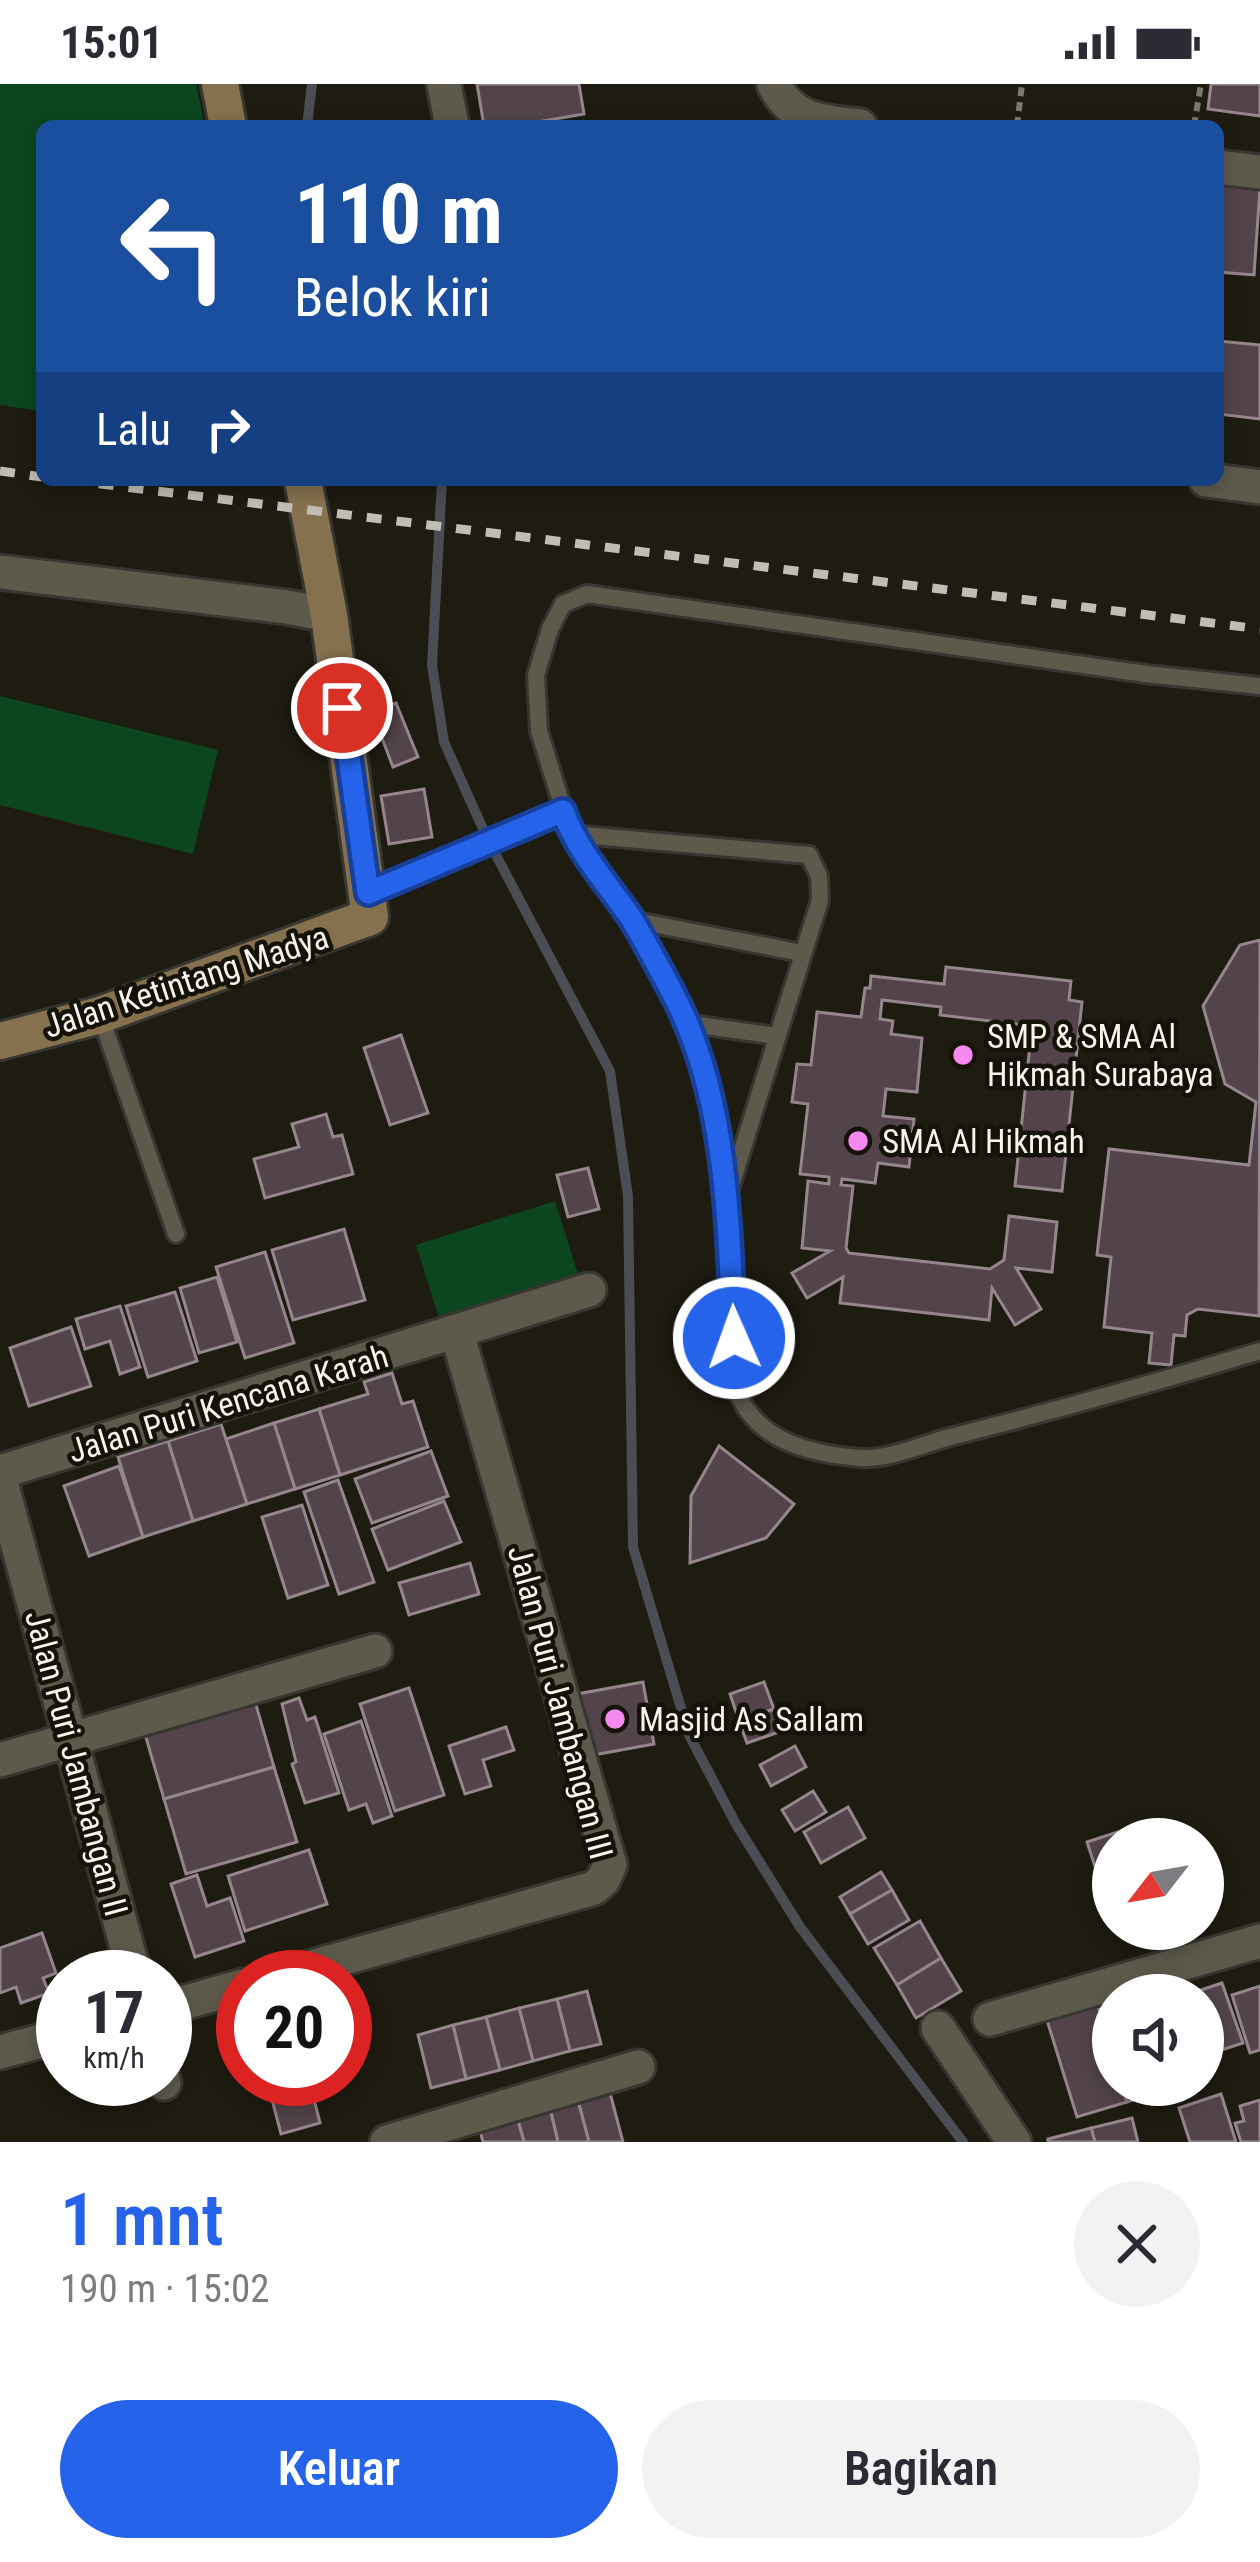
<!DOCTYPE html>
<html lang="id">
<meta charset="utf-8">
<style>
:root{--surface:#fff;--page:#f2f2f3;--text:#2b2b33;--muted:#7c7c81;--accent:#2563eb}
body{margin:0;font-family:"Roboto Condensed",sans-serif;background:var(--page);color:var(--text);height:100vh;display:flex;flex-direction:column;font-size:45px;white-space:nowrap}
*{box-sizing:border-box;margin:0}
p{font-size:39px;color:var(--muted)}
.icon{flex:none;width:66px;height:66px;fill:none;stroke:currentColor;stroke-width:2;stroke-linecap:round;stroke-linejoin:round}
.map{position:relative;height:2058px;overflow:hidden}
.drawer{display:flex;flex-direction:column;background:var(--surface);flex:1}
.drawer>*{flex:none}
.hud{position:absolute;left:36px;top:36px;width:1188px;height:366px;border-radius:18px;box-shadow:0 6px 18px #0003;background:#1a4fa0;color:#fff;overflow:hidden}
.needle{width:78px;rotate:239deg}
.fabs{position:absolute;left:1092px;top:1734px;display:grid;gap:24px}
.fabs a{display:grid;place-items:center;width:132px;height:132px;border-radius:50%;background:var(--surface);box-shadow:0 6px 18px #0003;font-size:60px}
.speed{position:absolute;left:36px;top:1866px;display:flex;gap:24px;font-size:60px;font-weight:700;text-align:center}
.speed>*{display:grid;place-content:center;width:156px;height:156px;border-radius:50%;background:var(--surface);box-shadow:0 6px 18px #0003;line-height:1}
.speed small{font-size:30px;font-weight:400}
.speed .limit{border:18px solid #d22;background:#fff;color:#111}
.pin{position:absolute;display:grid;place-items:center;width:102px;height:102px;color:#fff;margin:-51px;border:6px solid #fff;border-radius:50%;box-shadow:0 3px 12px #0007}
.me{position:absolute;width:132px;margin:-66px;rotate:358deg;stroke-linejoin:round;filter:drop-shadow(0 0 9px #0008)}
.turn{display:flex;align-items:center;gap:42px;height:252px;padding:0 60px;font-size:54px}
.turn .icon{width:156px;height:156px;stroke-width:2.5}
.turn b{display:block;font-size:84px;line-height:102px}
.then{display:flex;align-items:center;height:114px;padding:0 60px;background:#0003;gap:24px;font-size:45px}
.round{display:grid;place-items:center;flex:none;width:126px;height:126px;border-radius:63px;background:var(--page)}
.headline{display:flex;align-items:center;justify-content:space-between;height:204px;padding:0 60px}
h1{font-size:72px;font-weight:600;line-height:90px;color:var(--accent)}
.action{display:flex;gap:24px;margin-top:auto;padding:24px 60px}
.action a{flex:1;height:138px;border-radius:72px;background:var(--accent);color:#fff;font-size:48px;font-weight:600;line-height:138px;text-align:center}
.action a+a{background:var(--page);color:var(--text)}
.status{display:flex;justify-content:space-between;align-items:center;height:84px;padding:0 60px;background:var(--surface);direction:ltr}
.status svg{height:33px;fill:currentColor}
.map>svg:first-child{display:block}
.green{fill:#0b461f}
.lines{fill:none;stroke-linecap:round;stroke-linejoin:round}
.stream{stroke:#4a4d54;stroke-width:10}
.building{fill:#52444a;stroke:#95858c;stroke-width:3}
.lane-casing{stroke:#383630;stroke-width:22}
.street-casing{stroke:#383630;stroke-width:39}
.secondary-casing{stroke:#383630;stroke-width:42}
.path{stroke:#7b796f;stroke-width:6;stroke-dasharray:9 6;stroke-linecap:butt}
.lane{stroke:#5d5a4c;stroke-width:16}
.street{stroke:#5d5a4c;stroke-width:33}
.secondary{stroke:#86714e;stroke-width:36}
.rail{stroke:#c0bdb5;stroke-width:9;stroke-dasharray:15 15;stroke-linecap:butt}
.route-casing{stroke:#184099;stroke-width:30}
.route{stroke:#2563eb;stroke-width:21}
.poi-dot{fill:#f589ef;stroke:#151207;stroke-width:4.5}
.labels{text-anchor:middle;stroke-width:9;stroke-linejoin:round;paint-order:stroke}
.street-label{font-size:33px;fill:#f6f4ec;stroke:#151207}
.poi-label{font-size:33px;fill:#f6f4ec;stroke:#151207;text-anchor:start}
</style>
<div class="status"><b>15:01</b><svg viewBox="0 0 49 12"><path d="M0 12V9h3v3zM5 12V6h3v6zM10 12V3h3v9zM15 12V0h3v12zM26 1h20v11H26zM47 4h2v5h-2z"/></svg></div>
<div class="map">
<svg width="1260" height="2058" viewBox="0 0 1260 2058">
<rect width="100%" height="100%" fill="#1e1b10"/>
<g class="green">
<path d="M0,0H196L205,42H42V327L0,321Z"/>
<path d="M0,612L218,666L193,770L0,721Z"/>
<path d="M555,1117L579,1193L440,1237L416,1161Z"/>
</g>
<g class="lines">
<g class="stream">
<path d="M307,42L312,0"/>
<path d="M442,396L432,581L444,658L488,756L610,987L628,1112L633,1463L689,1651L736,1740L800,1843L963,2058"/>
</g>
</g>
<g class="building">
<path d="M477,0H579L584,30L514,42H484Z"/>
<path d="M1211,0H1260V32L1208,25Z"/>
<path d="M1218,101L1260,104L1254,191L1218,188Z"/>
<path d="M1218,257L1260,261V335L1218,330Z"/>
<path d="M396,619L418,673L393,683L372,628Z"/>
<path d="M424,705L432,753L389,760L381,712Z"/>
<path d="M1260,856L1259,1232L1198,1225L1187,1231L1185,1252L1174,1251L1171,1281L1149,1279L1152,1249L1104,1243L1111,1173L1097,1171L1109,1065L1249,1081L1256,1018L1225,1000L1203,922L1240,861Z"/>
<path d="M946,883L1071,897L1069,916L1082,918L1062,1107L1015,1102L1032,942L940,931L941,923L882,916L880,935L893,937L891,950L922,954L917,1008L886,1005L883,1032L914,1035L909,1083L878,1079L875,1099L842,1095L841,1101L853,1102L846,1164L849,1169L990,1185L1004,1176L1009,1132L1057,1138L1052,1188L1016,1184L1041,1225L1015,1241L992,1204L989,1236L840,1219L843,1193L807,1214L792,1189L830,1167L802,1164L808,1097L829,1100V1093L800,1090L808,1020L792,1018L797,980L811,981L817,928L861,933L865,904H870L871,892L944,900Z"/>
<path d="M401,951L428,1029L390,1041L364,964Z"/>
<path d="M326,1030L333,1053L342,1051L353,1090L265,1114L254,1075L299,1063L292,1040Z"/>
<path d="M588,1084L599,1125L568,1133L557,1091Z"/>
<path d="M344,1145L365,1216L293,1236L272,1166Z"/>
<path d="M265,1168L294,1259L245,1274L216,1183Z"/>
<path d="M217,1193L237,1258L199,1269L180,1204Z"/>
<path d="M175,1208L197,1277L148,1293L126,1222Z"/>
<path d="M120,1222L140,1283L120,1290L110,1257L85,1265L76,1235Z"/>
<path d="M71,1243L91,1302L29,1322L10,1264Z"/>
<path d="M392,1289L402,1320L413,1317L428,1363L340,1391L319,1325L368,1310L364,1298Z"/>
<path d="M319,1325L340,1391L295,1405L274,1339Z"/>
<path d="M274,1339L295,1405L247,1420L226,1355Z"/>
<path d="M221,1340L247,1420L193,1437L168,1357Z"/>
<path d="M168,1357L193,1437L143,1453L118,1373Z"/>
<path d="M719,1362L794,1420L766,1454L690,1479L691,1412Z"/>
<path d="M431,1367L448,1412L372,1439L355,1395Z"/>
<path d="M119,1382L143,1453L89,1472L64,1402Z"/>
<path d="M338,1396L374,1498L339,1510L304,1408Z"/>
<path d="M444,1417L461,1458L388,1486L372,1445Z"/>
<path d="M302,1421L328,1501L288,1514L262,1433Z"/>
<path d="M470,1479L479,1510L409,1531L399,1499Z"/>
<path d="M643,1598L654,1660L588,1672L577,1610Z"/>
<path d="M764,1598L774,1625L739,1637L730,1610Z"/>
<path d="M409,1604L444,1711L395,1727L360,1620Z"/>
<path d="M252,1607L274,1683L164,1715L142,1640Z"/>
<path d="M299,1614L307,1636L315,1633L339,1709L305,1719L292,1680L296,1678L282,1620Z"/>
<path d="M774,1625L782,1647L747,1659L739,1637Z"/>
<path d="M361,1637L392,1732L373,1739L366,1720L349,1726L324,1650Z"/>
<path d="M506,1643L514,1666L483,1676L491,1702L465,1710L449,1662Z"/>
<path d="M795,1662L806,1683L771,1702L760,1681Z"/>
<path d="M274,1683L297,1758L186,1790L164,1715Z"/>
<path d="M813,1707L826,1728L795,1747L782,1726Z"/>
<path d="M848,1723L865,1754L821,1779L804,1748Z"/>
<path d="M1133,1743L1137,1755H1113V1838L1087,1758Z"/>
<path d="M309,1766L327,1820L245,1847L228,1792Z"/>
<path d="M881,1788L892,1806L850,1830L840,1813Z"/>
<path d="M197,1791L207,1822L230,1814L244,1857L195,1873L171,1800Z"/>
<path d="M892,1806L909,1836L868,1860L850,1830Z"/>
<path d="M920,1837L941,1874L897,1901L874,1864Z"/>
<path d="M42,1849L56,1889L43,1894L49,1909L21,1919L16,1903L0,1909V1864Z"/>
<path d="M941,1874L961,1907L916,1934L897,1901Z"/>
<path d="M1222,1899L1243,1959L1209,1970L1203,1952V1911L1189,1910Z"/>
<path d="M1260,1902V1966L1250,1969L1232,1911Z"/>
<path d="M587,1907L601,1960L570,1967L557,1915Z"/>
<path d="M1113,1913V1972L1097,1918Z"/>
<path d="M557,1915L570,1967L533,1977L519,1924Z"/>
<path d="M1097,1918L1113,1972V2001H1122L1127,2018L1077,2033L1046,1933Z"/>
<path d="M519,1924L533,1977L500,1986L486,1933Z"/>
<path d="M486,1933L500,1986L466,1995L453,1941Z"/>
<path d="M453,1941L466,1995L431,2004L418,1951Z"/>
<path d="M288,1995H309L320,2039L281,2050L268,2000Z"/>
<path d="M1122,2001H1169L1170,2005L1127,2018Z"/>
<path d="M609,2005L623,2058H589L577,2013Z"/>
<path d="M1221,2010L1236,2058H1190L1179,2024Z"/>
<path d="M577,2013L589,2058H558L549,2020Z"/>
<path d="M1260,2016V2058H1241L1235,2039L1244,2037L1240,2022Z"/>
<path d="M549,2020L558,2058H524L516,2029Z"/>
<path d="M516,2029L524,2058H483L478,2039Z"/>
<path d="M1132,2034L1138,2058H1095L1091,2044Z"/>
<path d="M1091,2044L1095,2058H1048V2055Z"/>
</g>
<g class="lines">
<g class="lane-casing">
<g id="lane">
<path d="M1260,602L1146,590L587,510L563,520L550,545L536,591L539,647L571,750L632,836L674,912L707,1000L728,1112L735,1301C752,1356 808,1370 861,1374C888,1376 923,1360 950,1353C1054,1327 1158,1298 1260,1267"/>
<path d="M571,750L809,771L819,792L820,816L730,1105"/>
<path d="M368,809L563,727"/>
<path d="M632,836L802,869"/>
<path d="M100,931L176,1150"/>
<path d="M685,939L776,952"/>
</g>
</g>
<g class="street-casing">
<g id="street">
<path d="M444,0L452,42"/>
<path d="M774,0C791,37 824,38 860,42"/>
<path d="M1218,83L1260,88"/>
<path d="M1206,396L1260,403"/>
<path d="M0,488L287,523L329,531"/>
<path d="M0,1388L589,1206"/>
<path d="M0,1395L135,1893"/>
<path d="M0,1676L375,1567"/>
<path d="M276,1893L594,1804L603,1796L610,1781L457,1249"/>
<path d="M165,1924L243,1902"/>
<path d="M990,1935L1260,1857"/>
<path d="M938,1944L1014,2058"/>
<path d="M0,1968L63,1951"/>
<path d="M163,1995L164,1999"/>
<path d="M387,2058L638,1983"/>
</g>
</g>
<g class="secondary-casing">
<g id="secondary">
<path d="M220,0L228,42"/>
<path d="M0,957L100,931L370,833L329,531L303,396"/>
</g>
</g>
<g class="path">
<path d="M1017,42L1022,0"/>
<path d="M1194,42L1201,0"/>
</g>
<use href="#lane" class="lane"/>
<use href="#street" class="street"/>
<use href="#secondary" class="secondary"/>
<g class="rail">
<path d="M0,387L42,393"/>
<path d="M69,396L1260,545"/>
</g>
</g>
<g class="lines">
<g class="route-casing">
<path id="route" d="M342,624L368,809L563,727C577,767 607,799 631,834C645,857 658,882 671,906C728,1011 728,1138 734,1254"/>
</g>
<use href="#route" class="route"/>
</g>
<g class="poi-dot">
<circle cx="963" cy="971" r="12"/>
<circle cx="858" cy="1057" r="12"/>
<circle cx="615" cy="1635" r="12"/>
</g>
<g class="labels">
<g class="street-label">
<text transform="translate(186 897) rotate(-18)" y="12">Jalan Ketintang Madya</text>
<text transform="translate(228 1319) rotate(-17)" y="12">Jalan Puri Kencana Karah</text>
<text transform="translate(561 1618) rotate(75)" y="12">Jalan Puri Jambangan III</text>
<text transform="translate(77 1679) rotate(75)" y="12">Jalan Puri Jambangan II</text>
</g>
<g class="poi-label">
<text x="987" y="964">SMP &amp; SMA Al<tspan x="987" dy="38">Hikmah Surabaya</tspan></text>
<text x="882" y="1069">SMA Al Hikmah</text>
<text x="639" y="1647">Masjid As Sallam</text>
</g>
</g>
</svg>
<div class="fabs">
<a><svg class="needle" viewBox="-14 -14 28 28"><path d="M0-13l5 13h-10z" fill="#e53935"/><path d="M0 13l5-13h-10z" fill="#7c7c81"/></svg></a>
<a><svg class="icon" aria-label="sound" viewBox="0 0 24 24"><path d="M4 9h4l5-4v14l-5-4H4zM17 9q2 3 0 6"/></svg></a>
</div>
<div class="speed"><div>17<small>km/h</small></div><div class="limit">20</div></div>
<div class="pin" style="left:342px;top:624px;background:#d93025"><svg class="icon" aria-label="arrive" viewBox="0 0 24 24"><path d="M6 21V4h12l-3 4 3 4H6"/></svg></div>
<svg class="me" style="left:734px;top:1254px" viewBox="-20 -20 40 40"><circle r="17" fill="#2563eb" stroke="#fff" stroke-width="3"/><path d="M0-11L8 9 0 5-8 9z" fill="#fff"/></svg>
<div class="hud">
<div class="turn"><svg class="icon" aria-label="left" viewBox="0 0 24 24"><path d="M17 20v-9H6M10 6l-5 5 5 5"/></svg><div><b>110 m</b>Belok kiri</div></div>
<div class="then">Lalu<svg class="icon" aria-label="right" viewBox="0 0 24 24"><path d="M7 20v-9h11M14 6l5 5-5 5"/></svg></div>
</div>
</div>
<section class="drawer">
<div class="headline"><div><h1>1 mnt</h1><p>190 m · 15:02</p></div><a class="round"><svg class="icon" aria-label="close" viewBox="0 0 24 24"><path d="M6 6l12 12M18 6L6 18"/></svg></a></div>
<div class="action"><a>Keluar</a><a>Bagikan</a></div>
</section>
